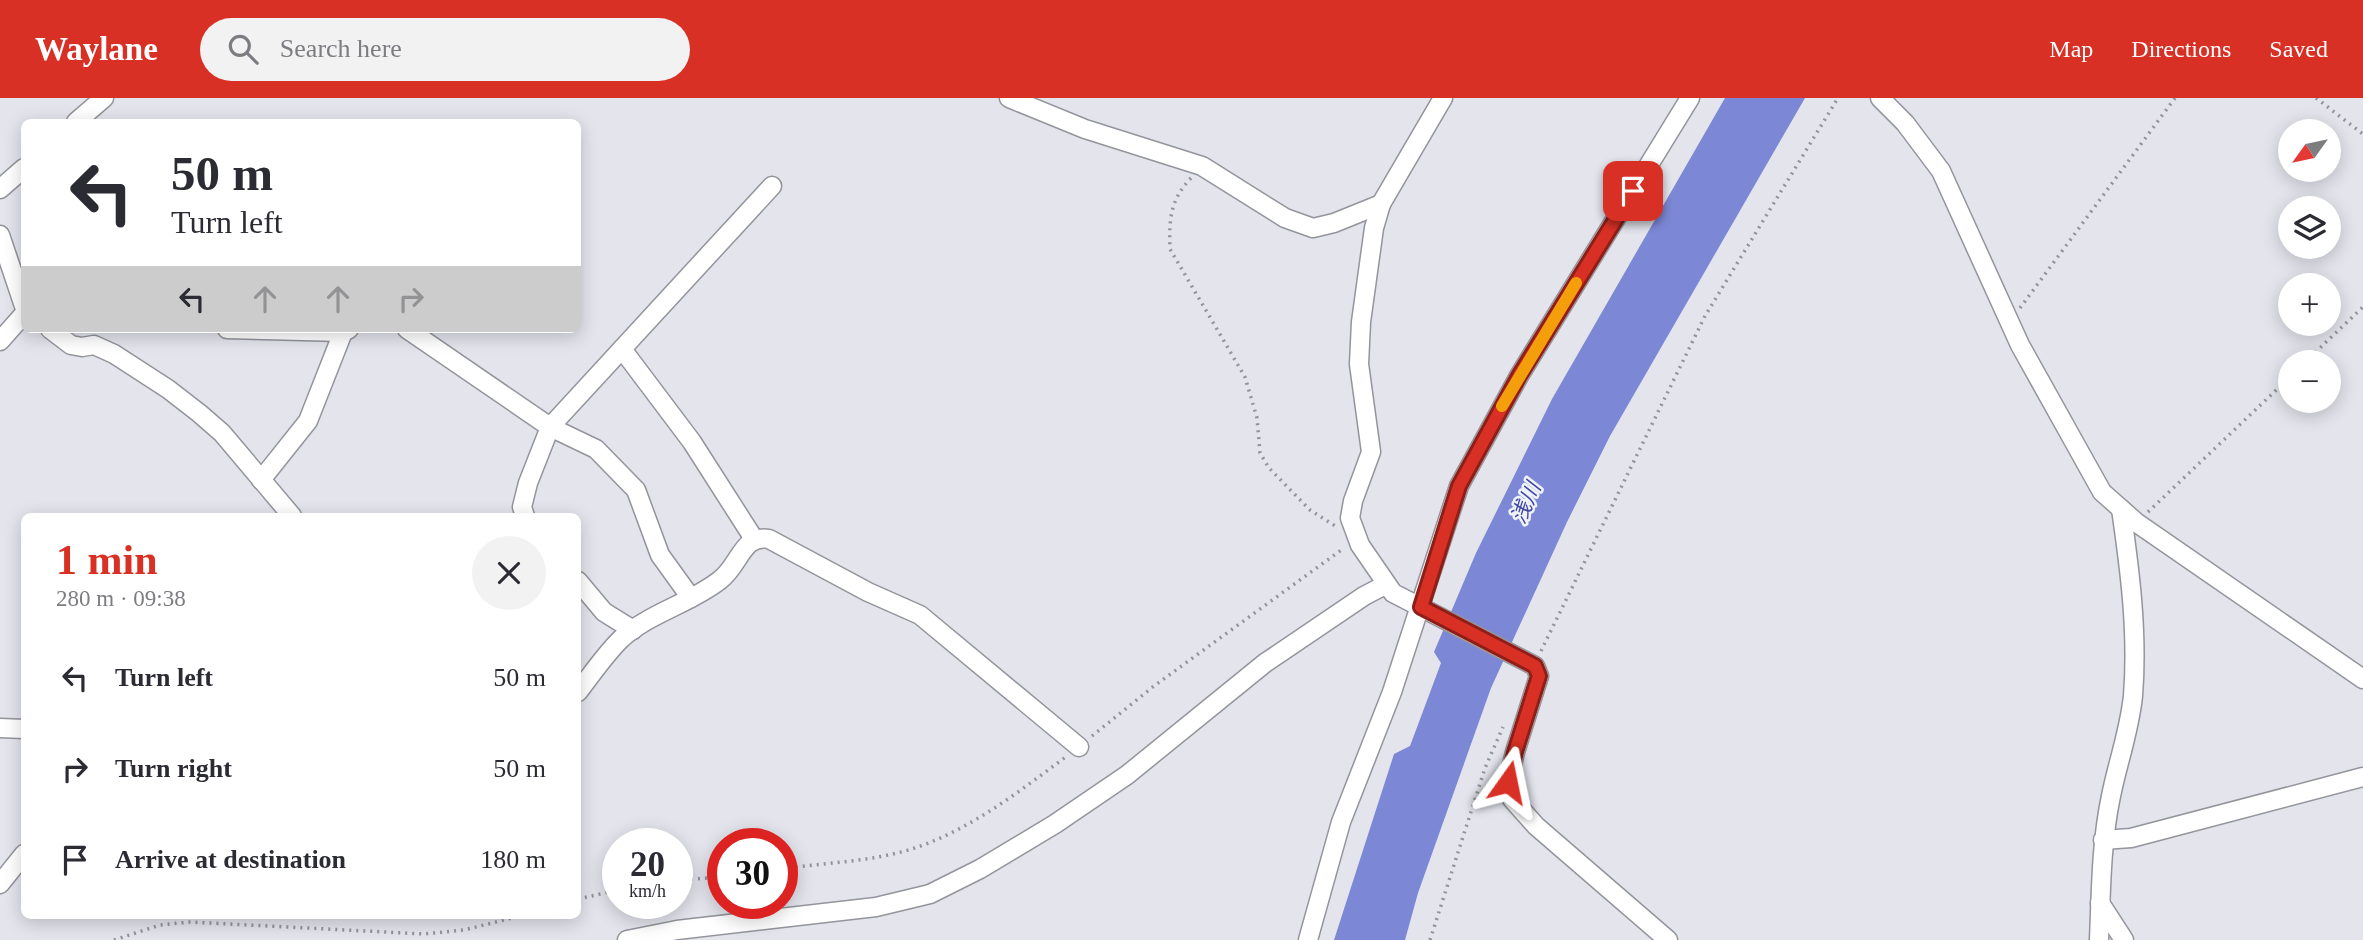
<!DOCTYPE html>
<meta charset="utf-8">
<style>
:root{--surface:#fff;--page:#f2f2f3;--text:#2b2b33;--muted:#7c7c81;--accent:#d93025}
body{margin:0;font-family:"Times New Roman","Noto Sans JP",serif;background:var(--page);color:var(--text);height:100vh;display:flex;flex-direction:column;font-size:26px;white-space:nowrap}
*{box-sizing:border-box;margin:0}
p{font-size:23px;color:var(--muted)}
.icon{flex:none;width:38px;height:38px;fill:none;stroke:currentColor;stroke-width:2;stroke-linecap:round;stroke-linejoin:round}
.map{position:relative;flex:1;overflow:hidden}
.panel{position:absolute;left:21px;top:415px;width:560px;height:406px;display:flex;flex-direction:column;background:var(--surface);border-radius:10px;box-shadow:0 4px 18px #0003}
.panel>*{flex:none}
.banner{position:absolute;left:21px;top:21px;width:560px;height:214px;border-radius:10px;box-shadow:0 4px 18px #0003;background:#fff;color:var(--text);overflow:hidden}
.needle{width:46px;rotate:237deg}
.controls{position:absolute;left:2278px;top:21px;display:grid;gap:14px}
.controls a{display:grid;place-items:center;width:63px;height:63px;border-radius:50%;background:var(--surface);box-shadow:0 4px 18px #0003;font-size:35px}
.speed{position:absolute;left:602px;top:730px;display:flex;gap:14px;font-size:35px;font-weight:700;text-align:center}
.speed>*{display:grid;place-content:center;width:91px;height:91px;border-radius:50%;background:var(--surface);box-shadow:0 4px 18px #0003;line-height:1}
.speed small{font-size:18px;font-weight:400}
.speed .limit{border:10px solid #d22;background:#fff;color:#111}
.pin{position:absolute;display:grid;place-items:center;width:60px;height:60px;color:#fff;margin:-30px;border-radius:14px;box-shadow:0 4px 10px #0006}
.me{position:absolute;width:77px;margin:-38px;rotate:12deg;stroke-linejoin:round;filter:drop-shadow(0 0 5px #0008)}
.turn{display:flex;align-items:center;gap:24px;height:147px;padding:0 35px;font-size:32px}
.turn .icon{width:91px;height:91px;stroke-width:2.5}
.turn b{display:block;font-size:49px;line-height:60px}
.lanes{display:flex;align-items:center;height:66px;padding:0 35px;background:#0003;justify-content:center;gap:35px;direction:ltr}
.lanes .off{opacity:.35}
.round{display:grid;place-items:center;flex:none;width:74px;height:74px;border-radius:37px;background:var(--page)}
.headline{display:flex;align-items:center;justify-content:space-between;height:119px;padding:0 35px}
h1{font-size:42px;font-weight:700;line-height:52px;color:var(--accent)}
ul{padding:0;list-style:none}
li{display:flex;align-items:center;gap:21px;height:91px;padding:0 35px}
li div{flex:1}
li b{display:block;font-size:26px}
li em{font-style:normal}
header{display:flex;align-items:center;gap:42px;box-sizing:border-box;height:98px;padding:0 35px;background:var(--accent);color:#fff}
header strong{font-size:33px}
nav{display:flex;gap:38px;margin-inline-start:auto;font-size:24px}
.search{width:490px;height:63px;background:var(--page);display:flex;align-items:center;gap:18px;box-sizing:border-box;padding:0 24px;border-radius:38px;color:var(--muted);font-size:26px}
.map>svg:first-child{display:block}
.water{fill:#7c88d5}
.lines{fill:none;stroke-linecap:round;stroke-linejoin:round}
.street-casing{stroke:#93949c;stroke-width:21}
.path{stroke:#93949a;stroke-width:3.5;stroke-dasharray:2 5;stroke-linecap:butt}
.street{stroke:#fff;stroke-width:18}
.route-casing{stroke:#8d1f18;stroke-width:18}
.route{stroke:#d93025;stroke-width:12}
.slow{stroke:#f59e0b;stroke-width:12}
.labels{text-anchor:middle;stroke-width:5;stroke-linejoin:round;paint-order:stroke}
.water-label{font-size:21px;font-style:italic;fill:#4148a3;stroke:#f0f2fa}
</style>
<header>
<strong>Waylane</strong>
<div class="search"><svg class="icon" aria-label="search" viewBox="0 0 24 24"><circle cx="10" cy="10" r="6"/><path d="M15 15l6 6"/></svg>Search here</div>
<nav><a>Map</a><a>Directions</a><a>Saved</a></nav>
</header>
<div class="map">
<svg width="2363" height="842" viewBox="0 0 2363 842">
<rect width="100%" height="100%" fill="#e3e4ec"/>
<path class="water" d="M1725,0H1805L1610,338L1567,424L1491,590L1418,795L1405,842H1334L1394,656L1410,648L1441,565L1434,554L1476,455L1552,301Z"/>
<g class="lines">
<g class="street-casing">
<g id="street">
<path d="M1009,0L1085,31L1202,68L1285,120L1313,130L1334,125L1381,106"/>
<path d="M1443,0L1381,106L1374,130L1361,224L1359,266L1371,354L1353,403L1350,420L1360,447L1393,495L1535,568L1539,578L1515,654L1508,684L1512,701L1536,728L1668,842"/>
<path d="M1880,0L1905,25L1941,73L2020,247L2102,394L2137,425L2363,581"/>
<path d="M76,24L104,0"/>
<path d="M0,91L24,70"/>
<path d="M0,137L24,208"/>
<path d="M50,231L71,247L82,249L94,247L114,256L168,291L199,315L222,335L292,418"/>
<path d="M227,231L343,234L349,231"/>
<path d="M407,231L550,329L596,351L636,392L660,457L691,500"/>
<path d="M0,243L24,216"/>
<path d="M622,251L692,344L754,441"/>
<path d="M261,382L308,323L343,234"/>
<path d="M525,418L522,409L528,385L550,329L772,88"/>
<path d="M578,483L604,514L633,532"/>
<path d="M578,594C592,576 606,555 622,540C650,515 691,505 720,482C740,467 742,436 769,441L868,494L920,517L1079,649"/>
<path d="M0,630L24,631"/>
<path d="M2103,742L2131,740L2363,679"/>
<path d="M0,786L24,756"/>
<path d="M2100,805L2124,842"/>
<path d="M627,842L677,832L876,809L930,796L980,771L1055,726L1127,677L1265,565L1364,498L1385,487"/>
<path d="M1308,842L1341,724L1392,594L1459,388L1519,278L1690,0"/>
<path d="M2099,842C2101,794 2101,745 2111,698C2118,663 2129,635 2133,598C2138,535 2130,473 2121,411"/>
</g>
</g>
<g class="path">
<path d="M2316,0L2363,36"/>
<path d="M1191,80C1170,102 1169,121 1170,151L1245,279L1257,320L1260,355L1269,370L1310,412L1337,429"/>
<path d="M2020,210L2175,0"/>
<path d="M2305,264L2363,209"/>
<path d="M2148,414L2291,278"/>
<path d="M1541,553L1705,218L1838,0"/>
<path d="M1092,638L1154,588L1344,450"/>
<path d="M782,771C823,765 865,764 905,753C965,736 1017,695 1067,658"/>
<path d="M677,782L723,779"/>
<path d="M578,801L618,792"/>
<path d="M114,842L160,827L190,824L424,836L464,832L524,817"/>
<path d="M1430,842L1485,670L1503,629"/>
</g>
<use href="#street" class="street"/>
</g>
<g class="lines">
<g class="route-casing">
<path id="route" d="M1508,684L1515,654L1539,578L1535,568L1421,509L1459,388L1519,278L1633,93"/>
</g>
<use href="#route" class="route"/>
<path class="slow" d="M1502,308L1576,185"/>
</g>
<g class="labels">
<g class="water-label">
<text transform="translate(1526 405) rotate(-66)" y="7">浅川</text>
</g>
</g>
</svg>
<div class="controls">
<a><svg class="needle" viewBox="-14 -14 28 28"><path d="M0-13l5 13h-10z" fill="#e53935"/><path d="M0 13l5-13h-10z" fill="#7c7c81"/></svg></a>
<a><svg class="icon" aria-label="layers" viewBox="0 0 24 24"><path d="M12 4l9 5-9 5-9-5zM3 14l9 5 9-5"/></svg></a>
<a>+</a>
<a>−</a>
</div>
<div class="speed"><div>20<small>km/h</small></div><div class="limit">30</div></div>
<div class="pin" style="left:1633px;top:93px;background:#d93025"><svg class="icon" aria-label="arrive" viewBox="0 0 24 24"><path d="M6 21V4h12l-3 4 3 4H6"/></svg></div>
<svg class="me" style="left:1508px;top:684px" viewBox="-20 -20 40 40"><path d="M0-17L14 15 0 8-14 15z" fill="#d93025" stroke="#fff" stroke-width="4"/></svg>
<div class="banner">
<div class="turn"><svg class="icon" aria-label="left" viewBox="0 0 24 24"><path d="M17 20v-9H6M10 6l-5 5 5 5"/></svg><div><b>50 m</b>Turn left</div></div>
<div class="lanes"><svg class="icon" aria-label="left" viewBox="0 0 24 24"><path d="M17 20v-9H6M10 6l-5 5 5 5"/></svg><svg class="icon off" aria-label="ahead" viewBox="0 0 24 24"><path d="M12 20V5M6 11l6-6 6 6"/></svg><svg class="icon off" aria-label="ahead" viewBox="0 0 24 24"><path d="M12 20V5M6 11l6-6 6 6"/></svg><svg class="icon off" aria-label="right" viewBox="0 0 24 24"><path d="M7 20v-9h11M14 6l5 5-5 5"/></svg></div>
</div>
<section class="panel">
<div class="headline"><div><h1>1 min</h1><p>280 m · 09:38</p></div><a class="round"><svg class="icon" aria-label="close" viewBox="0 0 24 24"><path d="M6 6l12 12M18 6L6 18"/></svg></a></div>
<ul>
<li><svg class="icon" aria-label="left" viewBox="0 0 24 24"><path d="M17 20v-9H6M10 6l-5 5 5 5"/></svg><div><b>Turn left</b></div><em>50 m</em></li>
<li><svg class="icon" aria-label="right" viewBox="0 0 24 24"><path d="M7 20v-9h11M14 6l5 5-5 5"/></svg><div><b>Turn right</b></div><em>50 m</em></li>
<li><svg class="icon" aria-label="arrive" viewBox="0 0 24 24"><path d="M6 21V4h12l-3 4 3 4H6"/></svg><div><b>Arrive at destination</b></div><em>180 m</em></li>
</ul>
</section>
</div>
